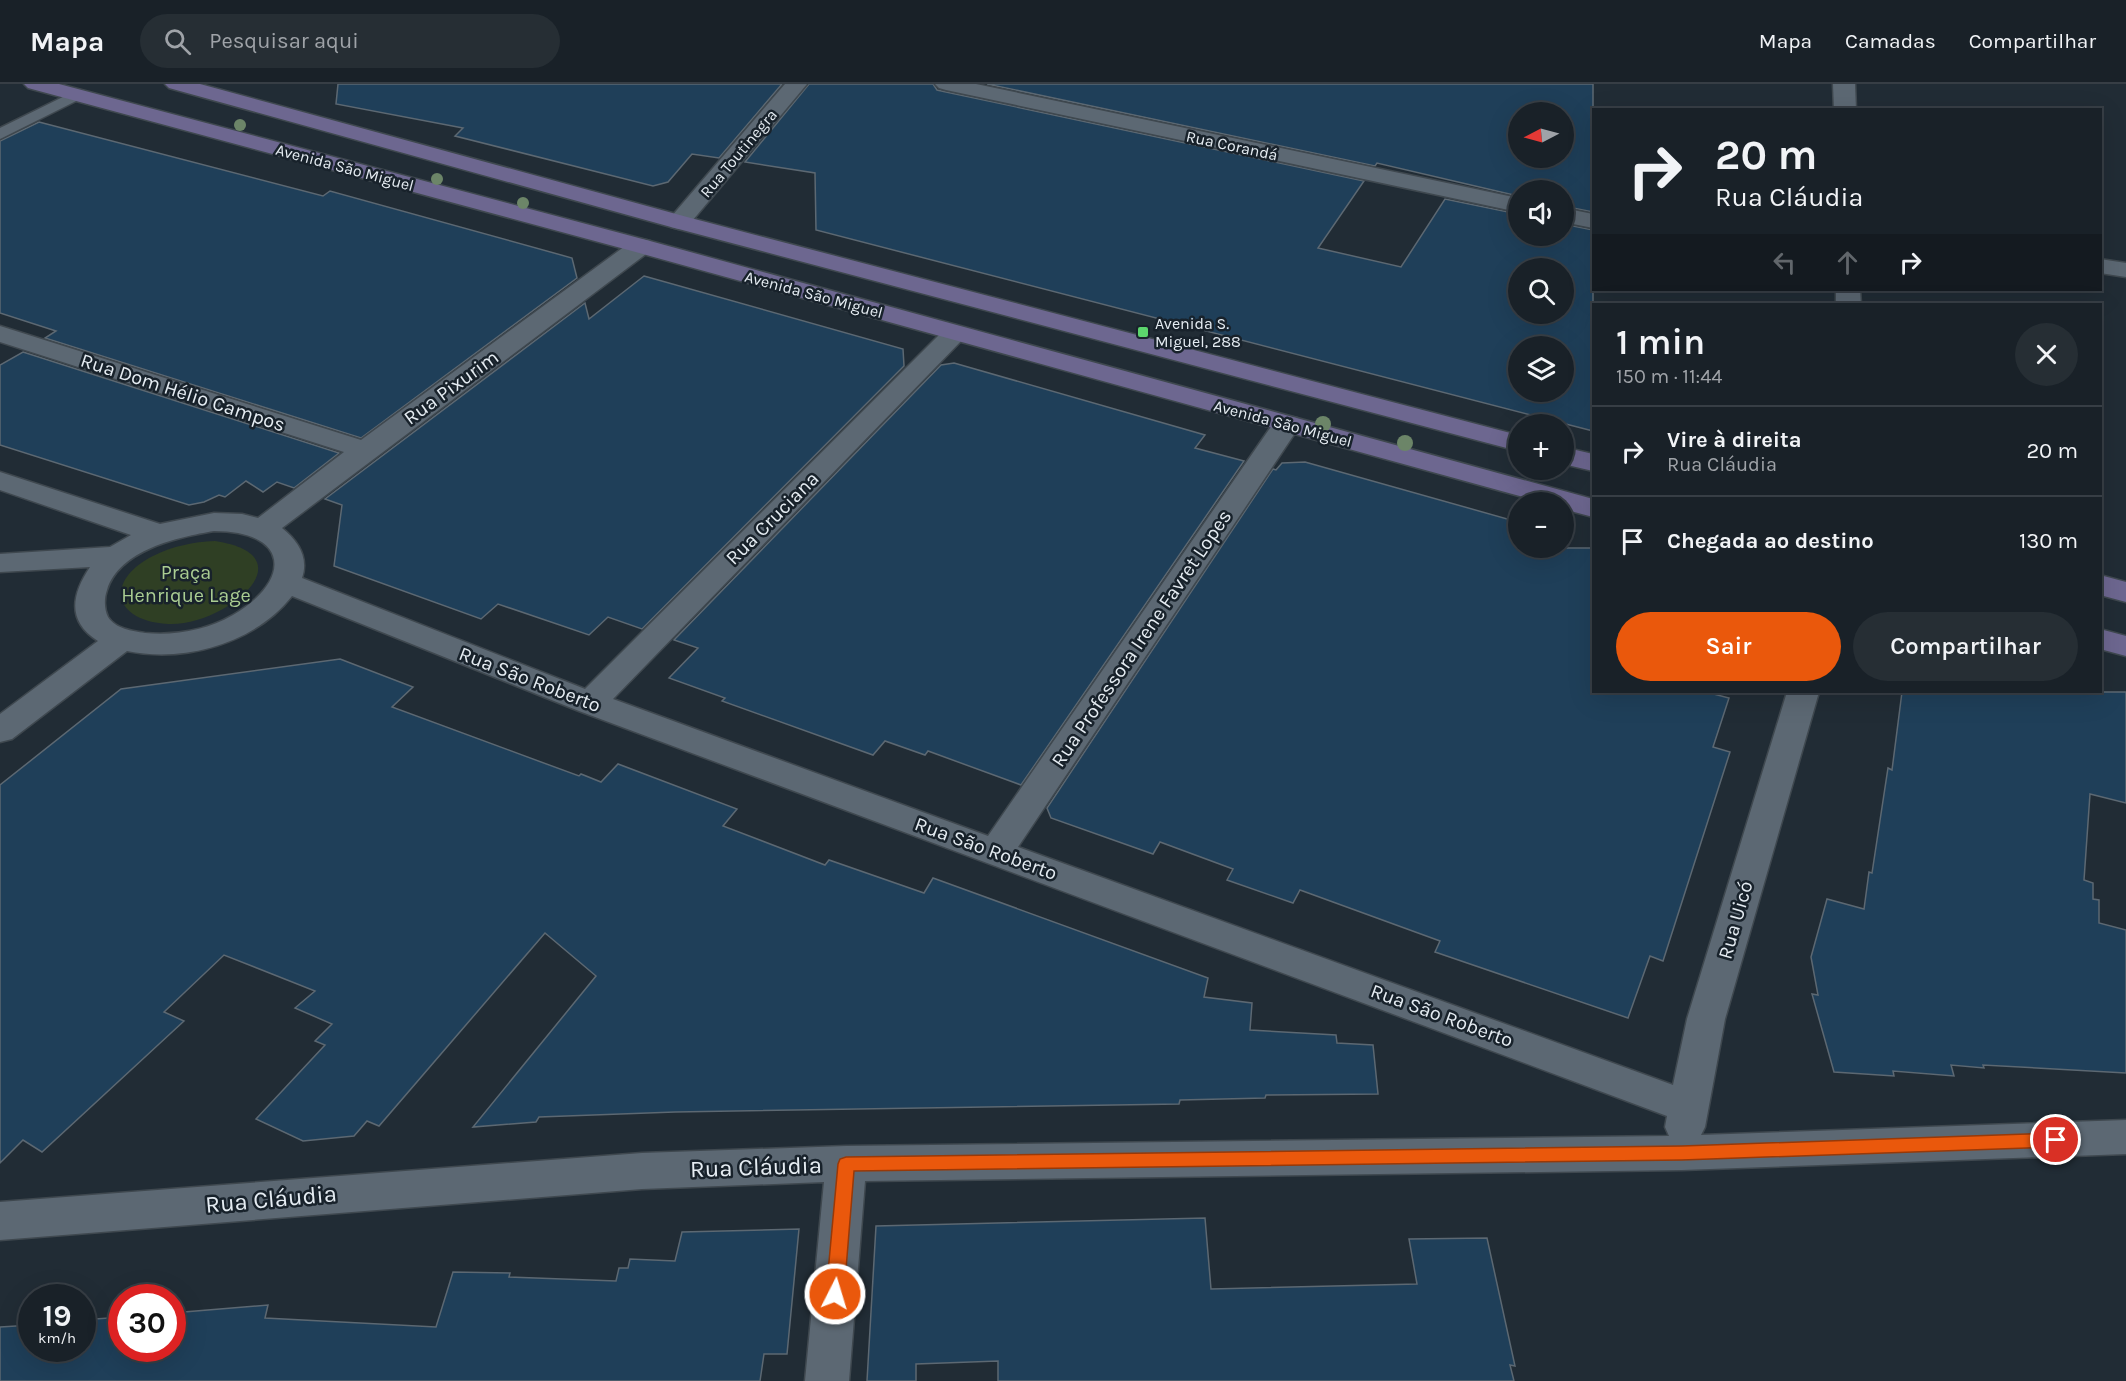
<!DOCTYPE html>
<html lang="pt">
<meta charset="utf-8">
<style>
:root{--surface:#192128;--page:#262e34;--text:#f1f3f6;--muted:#9fa3a8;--line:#373e45;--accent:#ea580c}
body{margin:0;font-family:Karla,sans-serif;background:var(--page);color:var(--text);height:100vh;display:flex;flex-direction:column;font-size:22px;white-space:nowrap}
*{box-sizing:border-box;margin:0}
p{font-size:20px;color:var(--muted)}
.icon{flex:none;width:33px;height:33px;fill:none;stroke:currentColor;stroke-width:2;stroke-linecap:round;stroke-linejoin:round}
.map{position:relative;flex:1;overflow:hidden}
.drawer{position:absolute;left:1592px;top:219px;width:510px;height:390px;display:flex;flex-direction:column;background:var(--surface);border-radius:0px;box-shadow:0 6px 24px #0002,0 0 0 2px var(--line)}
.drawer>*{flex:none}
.guide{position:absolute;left:1592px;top:24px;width:510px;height:183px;border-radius:0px;box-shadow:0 6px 24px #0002,0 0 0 2px var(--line);background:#192128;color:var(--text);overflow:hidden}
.needle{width:39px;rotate:264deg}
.controls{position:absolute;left:1508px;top:18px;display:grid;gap:12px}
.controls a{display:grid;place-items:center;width:66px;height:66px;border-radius:50%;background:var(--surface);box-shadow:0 6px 24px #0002,0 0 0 2px var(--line);font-size:30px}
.speed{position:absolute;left:18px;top:1200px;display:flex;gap:12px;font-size:30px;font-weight:700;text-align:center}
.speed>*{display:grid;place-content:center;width:78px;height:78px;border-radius:50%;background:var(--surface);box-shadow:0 6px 24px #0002,0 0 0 2px var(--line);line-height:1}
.speed small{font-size:15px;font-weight:400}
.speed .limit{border:9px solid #d22;background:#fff;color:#111}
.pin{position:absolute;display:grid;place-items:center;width:51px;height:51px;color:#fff;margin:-26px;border:3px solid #fff;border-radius:50%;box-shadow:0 2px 6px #0007}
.me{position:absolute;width:66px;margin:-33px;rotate:5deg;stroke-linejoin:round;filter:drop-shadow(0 0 4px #0008)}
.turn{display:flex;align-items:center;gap:21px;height:126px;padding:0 24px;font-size:27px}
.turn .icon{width:78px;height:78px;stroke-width:2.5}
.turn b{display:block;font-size:42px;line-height:51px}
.lanes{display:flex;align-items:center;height:57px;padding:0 24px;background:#0003;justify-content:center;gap:30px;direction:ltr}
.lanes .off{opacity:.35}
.round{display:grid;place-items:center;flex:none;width:63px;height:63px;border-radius:32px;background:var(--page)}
.headline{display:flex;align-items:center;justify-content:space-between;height:102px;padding:0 24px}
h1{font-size:36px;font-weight:600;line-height:45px}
.cta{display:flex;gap:12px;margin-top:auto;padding:12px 24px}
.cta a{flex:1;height:69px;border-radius:36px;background:var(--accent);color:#fff;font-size:24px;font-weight:600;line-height:69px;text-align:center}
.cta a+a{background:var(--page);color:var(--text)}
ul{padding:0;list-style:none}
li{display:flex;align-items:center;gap:18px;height:90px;padding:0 24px;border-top:2px solid var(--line)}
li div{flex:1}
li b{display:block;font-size:22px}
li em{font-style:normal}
header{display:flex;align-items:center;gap:36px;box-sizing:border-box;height:84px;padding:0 30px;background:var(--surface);border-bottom:2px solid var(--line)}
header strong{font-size:28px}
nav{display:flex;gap:33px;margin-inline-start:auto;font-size:21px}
.search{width:420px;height:54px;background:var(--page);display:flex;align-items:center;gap:15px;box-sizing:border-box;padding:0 21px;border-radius:33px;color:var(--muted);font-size:22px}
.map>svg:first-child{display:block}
.green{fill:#2f3f24}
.building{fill:#1f3f59;stroke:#5c6872;stroke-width:1.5;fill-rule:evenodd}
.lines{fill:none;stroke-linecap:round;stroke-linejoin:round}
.lane-casing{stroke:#3f484f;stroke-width:3}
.street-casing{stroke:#3f484f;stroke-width:3}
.secondary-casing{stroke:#3f484f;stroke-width:3}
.lane{fill:#5c6873;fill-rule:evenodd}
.street{fill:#5c6873;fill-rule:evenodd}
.secondary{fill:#6d6790;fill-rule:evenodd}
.tree{fill:#6c8568}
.route{fill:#ea580c;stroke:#983908;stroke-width:1.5}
.poi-dot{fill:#5cd56d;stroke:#18222b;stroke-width:2}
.labels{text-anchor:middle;stroke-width:5;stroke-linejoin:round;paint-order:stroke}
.far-street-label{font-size:16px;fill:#e5ecf2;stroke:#18222b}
.far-poi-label{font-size:16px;fill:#e5ecf2;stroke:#18222b;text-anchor:start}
.street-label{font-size:20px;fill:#e5ecf2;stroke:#18222b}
.park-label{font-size:20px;fill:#aacd92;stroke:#18222b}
.near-street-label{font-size:24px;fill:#e5ecf2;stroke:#18222b}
</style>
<header>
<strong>Mapa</strong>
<div class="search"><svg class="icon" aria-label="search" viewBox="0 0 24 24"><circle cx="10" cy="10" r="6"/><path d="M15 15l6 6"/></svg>Pesquisar aqui</div>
<nav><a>Mapa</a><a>Camadas</a><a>Compartilhar</a></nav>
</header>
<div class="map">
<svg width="2126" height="1297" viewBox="0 0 2126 1297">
<rect width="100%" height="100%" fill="#212c35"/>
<path class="green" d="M215,457C312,472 223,543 168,540C113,537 104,497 153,472C173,462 193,458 215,457Z"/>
<g class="building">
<path d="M338,0H782L719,74L692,70L668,98L653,102L455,52L463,44L336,20Z"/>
<path d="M809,0H933L937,6L946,8L1364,97L1318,164L1401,183L1445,115L1518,130V152H1563V140L1593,146V347L816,146L815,89L745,78ZM1518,184H1563V230H1518ZM1518,262H1563V308H1518Z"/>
<path d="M987,0H1593V128L1563,122V106H1518V112L1377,79L1375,82ZM1518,28H1563V74H1518Z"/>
<path d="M39,38L323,112L330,107L572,174L577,194L361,354L45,254L56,247L0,229V57Z"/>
<path d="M644,192L903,265L904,282L642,545L608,533L589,551L498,520L481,535L334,482L342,421L325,415L585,219L589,235Z"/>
<path d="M23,268L339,369L294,404L277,398L263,408L246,397L225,413L219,411L204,418L189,421L0,361V281Z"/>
<path d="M954,279L1205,351L1195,364L1244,377L1021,701L928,667L925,671L885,657L873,671L722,617L725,614L669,594L698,564L674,556L941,281Z"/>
<path d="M1305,378L1518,438V464H1593V608H1706L1729,614L1713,663L1730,668L1663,877L1650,872L1628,934L1435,868L1440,857L1300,806L1293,819L1227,796L1233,785L1160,758L1153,770L1051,734L1047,724L1273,385L1276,386L1282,379Z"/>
<path d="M340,575L413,603L392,623L579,692L581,690L601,698L618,680L737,725L723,742L825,781L829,776L924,809L933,794L1208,894L1204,913L1252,919L1250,946L1336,951L1337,959L1373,961L1378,1010L1266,1011L1265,1014L1180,1016L1179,1020L675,1028L539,1033L536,1038L473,1043L596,892L545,849L379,1042L367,1037L354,1052L303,1057L256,1035L325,961L315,957L332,940L295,924L315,907L224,871L164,928L184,937L158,961L42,1068L23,1056L0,1079V701L121,605Z"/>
<path d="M1902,608H2126V719L2090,710L2084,796L2093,799V815L2099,816V839L2126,846V989L1983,981L1984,984L1951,981L1954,992L1893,987L1894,992L1834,988L1812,910L1818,911L1811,873L1827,815L1864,825L1869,788L1872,789L1888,684L1892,686Z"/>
<path d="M1205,1134L1211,1205L1417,1200L1409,1155L1487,1154L1515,1282L1510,1281L1514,1297H998V1277L916,1280V1297H867L876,1142Z"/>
<path d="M799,1145L787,1270H764L760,1297H0V1243L32,1241V1264H82V1236L122,1233V1264H172V1229L268,1221L265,1234L436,1243L453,1188L510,1189L509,1193L616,1197L619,1184H628L630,1175L675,1177L682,1148Z"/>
</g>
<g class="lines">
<g class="lane-casing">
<path id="lane" d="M77,6L85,11L82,14L0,55V44Z"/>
</g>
<g class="street-casing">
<g id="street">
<path d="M785,0H807L687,143L679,145L671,143L667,138L671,133Z"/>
<path d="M935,0H976L1518,114V128L946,6L939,4Z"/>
<path d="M1833,0H1855L1856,26H1834Z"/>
<path d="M1563,124L1593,130V144L1563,138Z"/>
<path d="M641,155L650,157L653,162L650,167L282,444C298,457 309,473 302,494L585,605L946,244L955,241L964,244L968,249L964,254L613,615L988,752L1277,334L1287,332L1297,334L1301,340L1018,763L1673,1001L1687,935L1787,608H1819L1725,935L1705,1043L1701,1051L2126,1036V1070L1682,1086L865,1097L849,1297H805L824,1098L642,1105L0,1156V1118L642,1069L846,1062L1669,1052L1665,1043L1667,1032L579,627L292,512C255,559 185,579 127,567L12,655L0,658V630L98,557C66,537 72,510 90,483L0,488V470L110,463L131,451L0,406V388L160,440L214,429L242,430L258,434L344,368L0,258V242L361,356L632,157ZM214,447C289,447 293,496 233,531C207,546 175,552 145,549C132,547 116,545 108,533C104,525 104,514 107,506C119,466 178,453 214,447Z"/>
<path d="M2100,175L2126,179V193L2100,189Z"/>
<path d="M1836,206H1860L1861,220H1836Z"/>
</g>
</g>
<g class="secondary-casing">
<g id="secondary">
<path d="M24,0H59L650,157L1593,415V433L1563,425V418H1541L632,167L28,4Z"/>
<path d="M165,0H200L687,133L1518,351V367L671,143L169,4Z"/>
<path d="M1563,363L1593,370V387L1563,380Z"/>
<path d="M2100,491L2126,498V518L2100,511Z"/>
<path d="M2100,545L2126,552V572L2100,565Z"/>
</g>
</g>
<use href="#lane" class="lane"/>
<use href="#street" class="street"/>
<use href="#secondary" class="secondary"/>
</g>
<g class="tree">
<circle cx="240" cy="41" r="6"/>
<circle cx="437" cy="95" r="6"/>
<circle cx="523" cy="119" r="6"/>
<circle cx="1323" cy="340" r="8"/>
<circle cx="1405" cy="359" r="8"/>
</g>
<path class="route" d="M2056,1049L2062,1051L2064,1056L2062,1061L2056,1063L1682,1076L854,1087L844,1210L841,1216L835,1219L828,1216L826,1210L838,1080L840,1075L846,1073L1682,1062Z"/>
<rect class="poi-dot" x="1137" y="242" width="12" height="12" rx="3"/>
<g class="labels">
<g class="far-street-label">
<text transform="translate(1232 61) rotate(12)" y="6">Rua Corandá</text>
<text transform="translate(738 69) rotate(-50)" y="6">Rua Toutinegra</text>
<text transform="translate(345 83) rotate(15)" y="6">Avenida São Miguel</text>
<text transform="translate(814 210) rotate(15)" y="6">Avenida São Miguel</text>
<text transform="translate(1283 339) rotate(15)" y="6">Avenida São Miguel</text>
</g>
<g class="far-poi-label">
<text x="1155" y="245">Avenida S.<tspan x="1155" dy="18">Miguel, 288</tspan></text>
</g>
<g class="street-label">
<text transform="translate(451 303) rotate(-36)" y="7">Rua Pixurim</text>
<text transform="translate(183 308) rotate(18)" y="7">Rua Dom Hélio Campos</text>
<text transform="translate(772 434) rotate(-45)" y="7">Rua Cruciana</text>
<text transform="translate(1141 554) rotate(-56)" y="7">Rua Professora Irene Favret Lopes</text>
<text transform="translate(530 595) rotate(21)" y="7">Rua São Roberto</text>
<text transform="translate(986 764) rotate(20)" y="7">Rua São Roberto</text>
<text transform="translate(1735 836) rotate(-74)" y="7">Rua Uicó</text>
<text transform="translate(1442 931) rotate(20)" y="7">Rua São Roberto</text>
</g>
<g class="park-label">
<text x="186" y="495">Praça<tspan x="186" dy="23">Henrique Lage</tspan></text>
</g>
<g class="near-street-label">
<text transform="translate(756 1083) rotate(-2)" y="8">Rua Cláudia</text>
<text transform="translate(271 1115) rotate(-5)" y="8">Rua Cláudia</text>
</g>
</g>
</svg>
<div class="controls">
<a><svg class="needle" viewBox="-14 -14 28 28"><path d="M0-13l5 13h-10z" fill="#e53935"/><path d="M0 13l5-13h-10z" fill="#9fa3a8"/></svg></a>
<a><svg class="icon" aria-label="sound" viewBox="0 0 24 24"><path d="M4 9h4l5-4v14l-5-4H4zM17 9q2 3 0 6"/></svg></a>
<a><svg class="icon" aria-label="search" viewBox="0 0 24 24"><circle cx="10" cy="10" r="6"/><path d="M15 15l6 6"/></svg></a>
<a><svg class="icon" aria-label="layers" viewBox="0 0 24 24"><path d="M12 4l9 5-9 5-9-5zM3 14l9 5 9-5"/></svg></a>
<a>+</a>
<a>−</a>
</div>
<div class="speed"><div>19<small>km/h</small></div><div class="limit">30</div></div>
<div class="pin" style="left:2056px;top:1056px;background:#d93025"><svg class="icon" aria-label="arrive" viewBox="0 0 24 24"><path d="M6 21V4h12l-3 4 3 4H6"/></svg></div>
<svg class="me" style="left:835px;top:1210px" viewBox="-20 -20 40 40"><circle r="17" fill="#ea580c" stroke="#fff" stroke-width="3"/><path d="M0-11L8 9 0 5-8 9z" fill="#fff"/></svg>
<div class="guide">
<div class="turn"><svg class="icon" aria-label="right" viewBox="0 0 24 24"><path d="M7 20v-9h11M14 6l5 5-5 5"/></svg><div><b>20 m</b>Rua Cláudia</div></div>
<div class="lanes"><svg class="icon off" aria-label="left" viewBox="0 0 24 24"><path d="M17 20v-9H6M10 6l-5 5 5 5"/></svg><svg class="icon off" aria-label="ahead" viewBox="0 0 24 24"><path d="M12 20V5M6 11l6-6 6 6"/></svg><svg class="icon" aria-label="right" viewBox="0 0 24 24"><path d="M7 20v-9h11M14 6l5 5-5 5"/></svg></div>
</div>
<section class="drawer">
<div class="headline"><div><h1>1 min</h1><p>150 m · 11:44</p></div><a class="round"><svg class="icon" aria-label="close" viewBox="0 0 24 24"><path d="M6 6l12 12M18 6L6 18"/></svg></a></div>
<ul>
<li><svg class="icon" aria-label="right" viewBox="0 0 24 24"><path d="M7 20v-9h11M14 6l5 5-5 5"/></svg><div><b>Vire à direita</b><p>Rua Cláudia</p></div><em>20 m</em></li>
<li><svg class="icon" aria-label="arrive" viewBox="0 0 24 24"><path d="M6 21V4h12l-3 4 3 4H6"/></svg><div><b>Chegada ao destino</b></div><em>130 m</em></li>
</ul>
<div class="cta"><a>Sair</a><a>Compartilhar</a></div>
</section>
</div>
